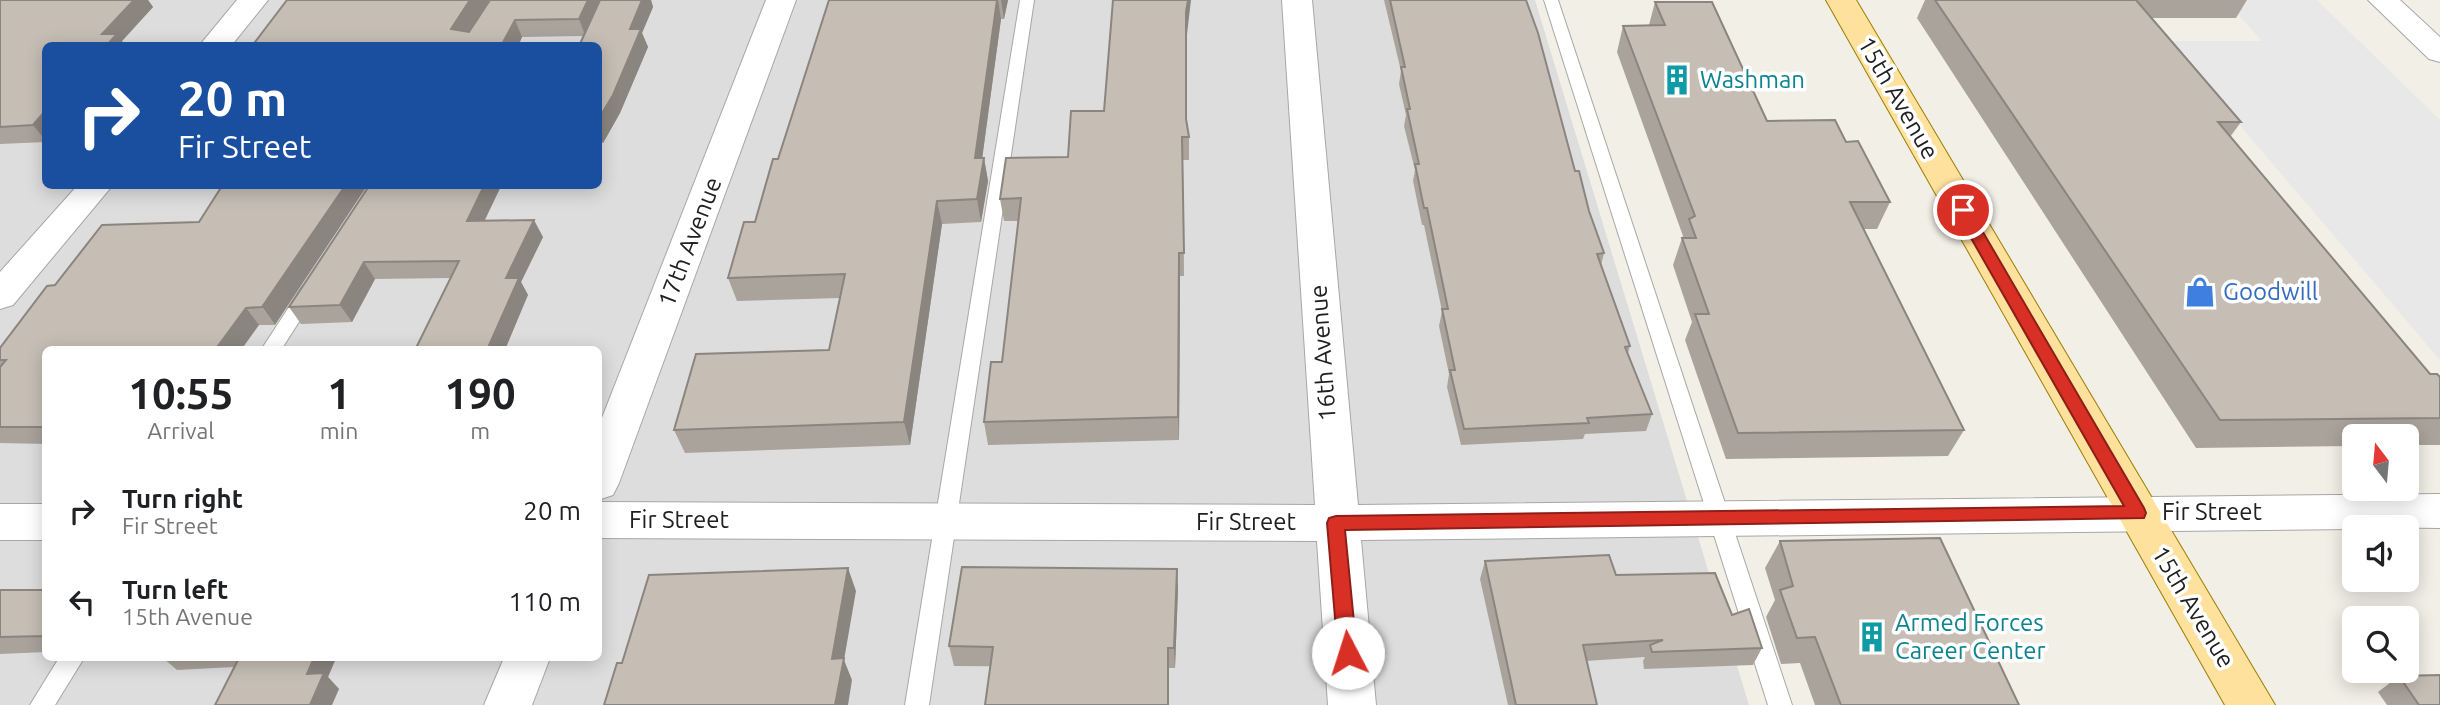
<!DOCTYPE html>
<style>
:root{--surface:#fff;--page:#f6f6f6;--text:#202124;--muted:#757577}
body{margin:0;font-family:Ubuntu,sans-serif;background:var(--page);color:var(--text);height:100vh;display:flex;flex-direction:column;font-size:26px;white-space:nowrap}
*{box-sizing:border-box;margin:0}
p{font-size:23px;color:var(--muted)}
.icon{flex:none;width:38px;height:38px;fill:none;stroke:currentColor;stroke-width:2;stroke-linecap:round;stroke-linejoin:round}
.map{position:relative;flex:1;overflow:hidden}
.sheet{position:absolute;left:42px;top:346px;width:560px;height:315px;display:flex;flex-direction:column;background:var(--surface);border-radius:10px;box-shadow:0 4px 18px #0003}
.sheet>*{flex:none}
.hud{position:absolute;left:42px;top:42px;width:560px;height:147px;border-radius:10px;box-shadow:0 4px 18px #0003;background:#1a4fa0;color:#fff;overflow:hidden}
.needle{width:46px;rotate:344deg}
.tools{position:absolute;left:2342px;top:424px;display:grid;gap:14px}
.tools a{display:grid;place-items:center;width:77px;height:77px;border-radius:10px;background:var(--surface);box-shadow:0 4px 18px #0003;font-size:35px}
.pin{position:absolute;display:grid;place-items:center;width:60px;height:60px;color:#fff;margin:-30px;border:4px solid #fff;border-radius:50%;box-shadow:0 2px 7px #0007}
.me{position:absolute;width:77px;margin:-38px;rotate:355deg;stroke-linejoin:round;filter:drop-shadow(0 0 5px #0008)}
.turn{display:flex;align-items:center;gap:24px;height:147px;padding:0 21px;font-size:32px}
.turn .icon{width:91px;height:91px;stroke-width:2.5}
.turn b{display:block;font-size:49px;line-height:60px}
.eta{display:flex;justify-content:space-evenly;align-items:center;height:119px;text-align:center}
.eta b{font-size:42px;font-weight:700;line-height:49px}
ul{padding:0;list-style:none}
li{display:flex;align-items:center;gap:21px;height:91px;padding:0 21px}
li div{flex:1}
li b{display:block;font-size:26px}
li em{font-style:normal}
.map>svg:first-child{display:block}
.residential{fill:#dedddd;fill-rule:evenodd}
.parking{fill:#e8e8e8}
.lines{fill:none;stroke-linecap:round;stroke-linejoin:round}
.service-casing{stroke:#a7a7a7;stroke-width:2}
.minor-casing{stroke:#a7a7a7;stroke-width:2}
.tertiary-casing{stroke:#a7a7a7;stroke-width:2}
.primary-casing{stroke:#9c7d00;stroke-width:2}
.service{fill:#fff;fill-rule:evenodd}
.minor{fill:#fff;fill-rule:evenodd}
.tertiary{fill:#fff;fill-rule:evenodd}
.primary{fill:#fee19d;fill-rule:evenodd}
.wall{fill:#aaa39c}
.shaded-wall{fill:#8b857f}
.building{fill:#c6beb5;stroke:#8b857f;stroke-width:2}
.route{fill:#d93025;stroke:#8d1f18;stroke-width:2}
.labels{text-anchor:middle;stroke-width:7;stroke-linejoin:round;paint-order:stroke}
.culture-label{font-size:24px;fill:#0d838f;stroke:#fff;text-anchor:start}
.street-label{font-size:24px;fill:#202020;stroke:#fff}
.shop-label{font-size:24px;fill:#366cbe;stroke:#fff;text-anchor:start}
</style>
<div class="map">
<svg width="2440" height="705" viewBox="0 0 2440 705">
<rect width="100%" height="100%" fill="#f1efe6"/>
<path class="residential" d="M0,0H1535L1749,705H0ZM46,46H598V186H46ZM46,350H598V658H46Z"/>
<path class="parking" d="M2225,0H2317L2440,120V360L2168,41H2262Z"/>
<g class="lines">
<g class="service-casing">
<g id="service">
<path d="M1020,0H1034L929,705H905Z"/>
<path d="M1544,0H1558L1792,705H1768Z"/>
<path d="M309,286L316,287L318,292L281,350H261L302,287Z"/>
<path d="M59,658H84L55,705H30Z"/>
</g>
</g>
<g class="minor-casing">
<g id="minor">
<path d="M237,0H268L231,46H199Z"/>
<path d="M766,0H796L619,483L613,495L598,500V428Z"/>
<path d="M1282,0H1312L1358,505L2440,494V528L2354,527V529L1361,540L1376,705H1328L1317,541L598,538V502L1315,505Z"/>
<path d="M77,186H112L13,305L0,309V272Z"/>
<rect x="0" y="504" width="46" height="36"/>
<path d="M504,658H550L532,705H484Z"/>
</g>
</g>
<g class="tertiary-casing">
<path id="tertiary" d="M2368,0H2400L2440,37V62L2429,59Z"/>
</g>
<g class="primary-casing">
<path id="primary" d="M1826,0H1856L2275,705H2225Z"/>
</g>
<use href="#service" class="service"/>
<use href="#minor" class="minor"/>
<use href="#tertiary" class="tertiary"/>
<use href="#primary" class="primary"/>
</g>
<g class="wall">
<path d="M0,0H148L153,7L122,41L46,46V142L0,144Z"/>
<path d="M287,0H489L469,32L490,0H651L653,7L642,33L648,47L620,113L603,143H598V46L584,36L522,37L518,46H252Z"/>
<path d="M829,0H1008L1004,19H1001L982,158H984L988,181L981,222L942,224L910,445L685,453L674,430L829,350L840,298L737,301L728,278L755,222L778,159Z"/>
<path d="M1384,0H1526L1575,171L1604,253L1601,265L1630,346L1628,353L1652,414L1646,431L1585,434L1583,439L1461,445L1447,387L1449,374L1439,326L1442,311L1424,225H1422L1413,181L1415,170L1404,126L1406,115L1399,84L1401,71Z"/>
<path d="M1925,0H2247L2236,18H2152L2241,122L2230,137L2430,374L2440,377V445H2406V436H2354V446L2196,448L1917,18Z"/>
<path d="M1655,2L1767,121L1846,142L1890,202L1877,229H1863L1964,430L1948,456L1726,459L1685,340L1692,322L1673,265L1682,238L1683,236L1617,52L1623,26L1649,25Z"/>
<path d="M1187,34V122L1189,137V160H1183L1184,276H1180L1179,440L988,445L984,422L1002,362L1019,221H1004L1000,199L1068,157L1104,111Z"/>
<path d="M369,186H501L485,220L543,237L521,282L528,295L450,278L375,279L352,322L301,324L289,307Z"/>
<path d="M199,222L275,325H259L46,350V444L0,443V348L55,285Z"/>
<path d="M1780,541L2019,705H1815L1800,663L1781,664L1766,617L1775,600L1765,568Z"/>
<path d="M1485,561L1616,575L1762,648L1753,665L1644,669L1643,661L1645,657L1586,661L1597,705H1508L1480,579Z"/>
<path d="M1177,569L1178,589L1175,668L954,666L949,646Z"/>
<path d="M0,590H46V652L0,654Z"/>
<path d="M163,658H336L328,677L339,689L234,667L177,670Z"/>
<path d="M2399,676L2440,705H2387L2378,692Z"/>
</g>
<g class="shaded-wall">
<path d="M134,0H148L153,7L122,41L126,46H106L102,34Z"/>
<path d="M470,0H489L460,46L451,29Z"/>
<path d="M588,0H603L585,35L579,19Z"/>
<path d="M642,0H651L653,7L642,33L648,47L620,113L603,143L598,132V120L630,29Z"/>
<path d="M997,0H998L1001,19L979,182L975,158Z"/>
<path d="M1001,0H1008L1004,19Z"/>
<path d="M1188,0H1191L1187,34V142L1186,12Z"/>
<path d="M515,20L522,37L518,46H501Z"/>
<path d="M46,110V141L33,125Z"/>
<path d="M984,158L988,181L981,222L977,199Z"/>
<path d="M345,186H367L275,325L262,307Z"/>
<path d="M484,186H501L476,238L467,221Z"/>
<path d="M937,201L942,224L910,445L904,422Z"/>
<path d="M534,220L543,237L521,282L528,295L505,350H487L506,278Z"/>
<path d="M1179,253L1180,276L1179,440L1178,417Z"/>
<path d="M364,262L375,279L352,322L340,305Z"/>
<path d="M246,308L259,325L241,350H215Z"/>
<path d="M848,568L856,591L844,660L852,680L848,705H835L832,659Z"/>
<path d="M1177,569L1178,589L1175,668L1174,648Z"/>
<path d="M314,658H336L328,677L339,689L332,705H310L307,674Z"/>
</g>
<g class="building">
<path d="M0,0H134L102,34H117L106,46H46V110L33,125L0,127Z"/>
<path d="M287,0H470L451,29L469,32L490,0H588L579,19L515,20L501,46H252Z"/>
<path d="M600,0H642L630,29H641L613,95L598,120V46H579Z"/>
<path d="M829,0H997L975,158H984L977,199L937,201L904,422L674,430L696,354L829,350L845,274L728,278L744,222H755L773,159H778Z"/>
<path d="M1113,0H1188L1186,12V119L1189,137H1182L1184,253H1179L1178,417L984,422L991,362H1002L1021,198L1000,199L1006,158L1068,157L1071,111H1104Z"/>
<path d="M1390,0H1526L1538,33L1575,171H1579L1589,211L1604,253L1597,254L1630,346L1625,347L1652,414L1587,418L1589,423L1464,429L1450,370H1455L1442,309H1448L1427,208H1424L1415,164H1419L1407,109H1410L1401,67H1405Z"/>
<path d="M1935,0H2136L2241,122H2218L2430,374H2437L2440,377V418L2220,420Z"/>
<path d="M1655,2H1712L1767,121L1835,120L1846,142L1858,141L1890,202H1850L1964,430L1738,433L1695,314H1709L1682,238H1696L1689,219L1695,216L1623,26L1665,25Z"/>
<path d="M222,186H345L262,307L246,308L215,350H46V427H0V367L6,360H0V348L47,286L55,285L102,225L199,222Z"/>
<path d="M369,186H484L467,221L534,220L506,278H519L487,350H415L459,261L364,262L340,305L289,307Z"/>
<path d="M1940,538L2019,705H1841L1815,637L1797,638L1780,590L1793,586L1780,541Z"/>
<path d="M1609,555L1616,575L1715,573L1732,615L1749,609L1762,648L1652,652L1650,645L1663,640L1583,645L1597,705H1516L1485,561Z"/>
<path d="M962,567L1177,569L1174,648H1168V705H985L993,647L949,646Z"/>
<path d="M848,568L832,659L844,658L835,705H604L617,663H622L649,575Z"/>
<path d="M0,590H46V636L0,637Z"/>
<path d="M239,658H314L307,674L324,673L310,705H215Z"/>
<path d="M2440,675V705H2419L2399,676Z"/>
</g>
<path class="route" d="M1963,205L1970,210L2144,508L2146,513L2144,518L1345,530L1357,653L1354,659L1348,661L1341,659L1338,653L1327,523L1329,518L1336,516L2124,506L1955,210Z"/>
<defs>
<g id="building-bare" transform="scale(2.415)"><path d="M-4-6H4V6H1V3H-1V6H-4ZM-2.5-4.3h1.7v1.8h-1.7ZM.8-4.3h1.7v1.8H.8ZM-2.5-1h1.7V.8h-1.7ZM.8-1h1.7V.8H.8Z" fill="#0f9aa8" stroke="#fff" stroke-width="2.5" paint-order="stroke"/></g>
<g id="shop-bare" transform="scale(2.415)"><path d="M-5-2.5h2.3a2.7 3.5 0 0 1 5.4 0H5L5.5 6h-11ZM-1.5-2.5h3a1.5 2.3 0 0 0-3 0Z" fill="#3f7fe0" stroke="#fff" stroke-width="2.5" paint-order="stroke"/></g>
</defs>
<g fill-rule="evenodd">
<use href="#building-bare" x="1677" y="80"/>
<use href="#shop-bare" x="2200" y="292"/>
<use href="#building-bare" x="1872" y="637"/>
</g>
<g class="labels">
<g class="culture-label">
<text x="1700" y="88">Washman</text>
<text x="1895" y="631">Armed Forces<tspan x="1895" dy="28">Career Center</tspan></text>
</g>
<g class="street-label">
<text transform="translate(1898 98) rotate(60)" y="8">15th Avenue</text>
<text transform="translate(690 242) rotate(-69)" y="8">17th Avenue</text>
<text transform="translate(1323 353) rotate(-94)" y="8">16th Avenue</text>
<text x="2212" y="520">Fir Street</text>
<text x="679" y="528">Fir Street</text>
<text x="1246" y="530">Fir Street</text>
<text transform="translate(2193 607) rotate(59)" y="8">15th Avenue</text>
</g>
<g class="shop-label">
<text x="2223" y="300">Goodwill</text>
</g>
</g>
</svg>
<div class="tools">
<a><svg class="needle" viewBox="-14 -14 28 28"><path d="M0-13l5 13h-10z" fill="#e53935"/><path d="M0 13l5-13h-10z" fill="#757577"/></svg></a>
<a><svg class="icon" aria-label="sound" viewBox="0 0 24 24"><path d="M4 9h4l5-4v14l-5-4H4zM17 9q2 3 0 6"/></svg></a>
<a><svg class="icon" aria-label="search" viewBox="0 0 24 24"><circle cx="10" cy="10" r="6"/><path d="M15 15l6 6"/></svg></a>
</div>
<div class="pin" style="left:1963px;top:210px;background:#d93025"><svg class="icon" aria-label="arrive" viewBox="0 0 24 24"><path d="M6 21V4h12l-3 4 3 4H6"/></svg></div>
<svg class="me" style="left:1348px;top:653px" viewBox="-20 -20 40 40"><circle r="19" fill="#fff"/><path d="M0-13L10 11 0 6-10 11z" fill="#d93025"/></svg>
<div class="hud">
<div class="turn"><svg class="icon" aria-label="right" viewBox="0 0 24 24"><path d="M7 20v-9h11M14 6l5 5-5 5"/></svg><div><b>20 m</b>Fir Street</div></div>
</div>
<section class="sheet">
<div class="eta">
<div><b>10:55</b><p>Arrival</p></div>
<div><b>1</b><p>min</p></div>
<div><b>190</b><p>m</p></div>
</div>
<ul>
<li><svg class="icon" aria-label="right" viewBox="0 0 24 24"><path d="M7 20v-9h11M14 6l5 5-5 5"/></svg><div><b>Turn right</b><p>Fir Street</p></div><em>20 m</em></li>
<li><svg class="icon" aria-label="left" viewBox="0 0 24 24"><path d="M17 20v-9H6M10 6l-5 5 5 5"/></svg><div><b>Turn left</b><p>15th Avenue</p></div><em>110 m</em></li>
</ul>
</section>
</div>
